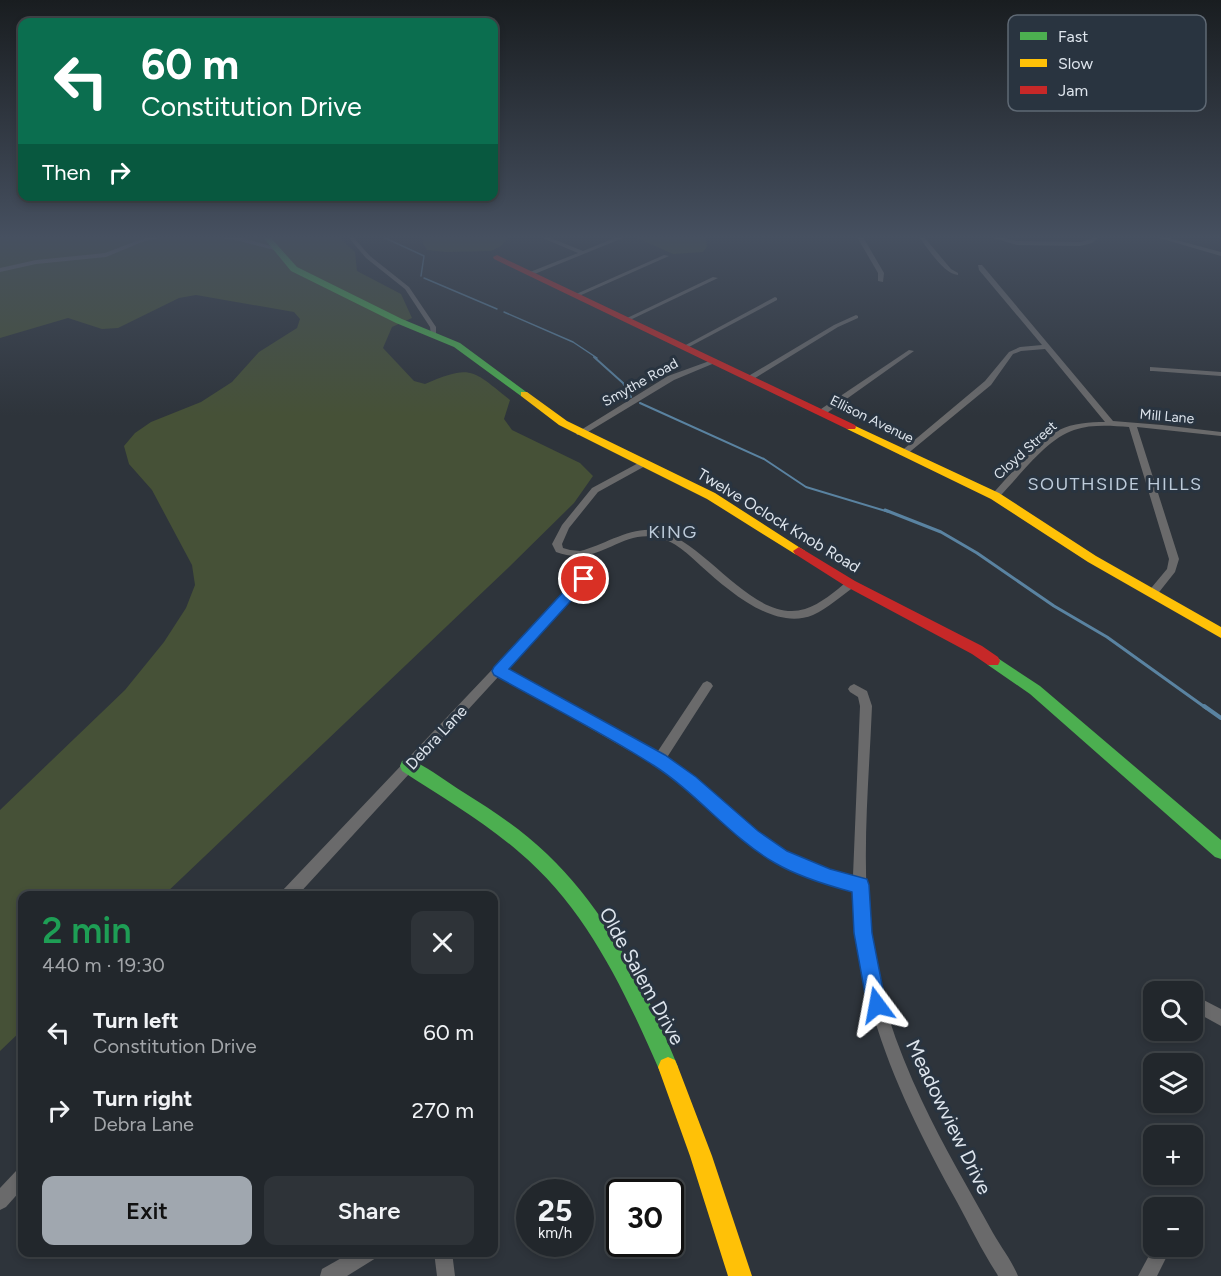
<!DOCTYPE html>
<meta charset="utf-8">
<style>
:root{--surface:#22272c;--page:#2e3338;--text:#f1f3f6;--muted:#a2a5a9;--line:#3f4448;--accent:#a0a7af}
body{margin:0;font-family:Figtree,sans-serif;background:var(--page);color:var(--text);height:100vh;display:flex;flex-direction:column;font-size:22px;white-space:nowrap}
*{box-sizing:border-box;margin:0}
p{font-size:20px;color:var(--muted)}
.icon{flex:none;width:33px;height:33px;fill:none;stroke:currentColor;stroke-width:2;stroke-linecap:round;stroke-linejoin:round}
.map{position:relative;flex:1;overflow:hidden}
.drawer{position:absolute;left:18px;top:891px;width:480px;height:366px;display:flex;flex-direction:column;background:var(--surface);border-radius:12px;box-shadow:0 3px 9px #0003,0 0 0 2px var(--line)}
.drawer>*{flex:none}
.guide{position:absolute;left:18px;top:18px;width:480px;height:183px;border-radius:12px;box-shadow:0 3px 9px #0003,0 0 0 2px var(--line);background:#0b6e4f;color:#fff;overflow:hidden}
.buttons{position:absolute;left:1143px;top:981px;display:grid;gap:12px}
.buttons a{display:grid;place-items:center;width:60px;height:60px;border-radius:12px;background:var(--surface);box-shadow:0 3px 9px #0003,0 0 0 2px var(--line);font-size:30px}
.speed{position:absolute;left:516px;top:1179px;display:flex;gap:12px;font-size:30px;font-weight:700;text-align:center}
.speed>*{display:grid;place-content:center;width:78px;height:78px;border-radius:50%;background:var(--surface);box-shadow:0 3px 9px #0003,0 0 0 2px var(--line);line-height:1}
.speed small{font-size:15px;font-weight:400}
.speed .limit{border:3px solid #111;border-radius:9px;background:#fff;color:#111}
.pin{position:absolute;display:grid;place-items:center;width:51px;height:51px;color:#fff;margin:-26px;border:3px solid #fff;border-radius:50%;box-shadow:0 2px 6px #0007}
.me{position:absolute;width:66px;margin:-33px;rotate:347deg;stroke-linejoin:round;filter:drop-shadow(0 0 4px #0008)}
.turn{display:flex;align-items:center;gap:21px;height:126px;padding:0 24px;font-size:27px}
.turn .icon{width:78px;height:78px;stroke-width:2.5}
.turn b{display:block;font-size:42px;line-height:51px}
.then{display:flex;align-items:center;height:57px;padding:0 24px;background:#0003;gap:12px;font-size:22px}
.round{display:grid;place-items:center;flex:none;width:63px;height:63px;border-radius:12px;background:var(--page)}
.headline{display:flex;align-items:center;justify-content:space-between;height:102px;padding:0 24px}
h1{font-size:36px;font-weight:600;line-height:45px;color:#1e9e55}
.action{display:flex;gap:12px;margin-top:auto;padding:12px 24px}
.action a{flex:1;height:69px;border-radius:12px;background:var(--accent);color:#111;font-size:24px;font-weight:600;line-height:69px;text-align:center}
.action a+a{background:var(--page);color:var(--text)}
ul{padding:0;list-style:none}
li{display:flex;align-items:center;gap:18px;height:78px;padding:0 24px}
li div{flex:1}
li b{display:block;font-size:22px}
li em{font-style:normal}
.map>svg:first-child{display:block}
.green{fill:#465137}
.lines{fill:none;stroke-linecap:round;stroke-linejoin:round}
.stream-far3{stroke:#5a83a1;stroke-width:1.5}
.stream-far2{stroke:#5a83a1;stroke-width:2}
.stream-far1{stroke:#5a83a1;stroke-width:3}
.stream{stroke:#5a83a1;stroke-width:4}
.street{fill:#6a6a6b;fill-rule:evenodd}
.fast{fill:#4caf50;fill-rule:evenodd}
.slow{fill:#ffc107;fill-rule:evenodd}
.jam{fill:#c62828;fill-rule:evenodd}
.route{fill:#1a73e8;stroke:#114b97;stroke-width:1.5}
.labels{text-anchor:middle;stroke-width:6;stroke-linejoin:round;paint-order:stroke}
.far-street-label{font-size:14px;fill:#dee5ed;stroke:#293440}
.street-label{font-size:16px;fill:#dee5ed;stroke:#293440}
.neighbourhood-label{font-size:18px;letter-spacing:1.5px;fill:#bdcbda;stroke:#293440}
.near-street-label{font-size:20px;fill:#dee5ed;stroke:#293440}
.key{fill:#293440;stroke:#5f6974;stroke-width:1.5}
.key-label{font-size:16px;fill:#dee5ed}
</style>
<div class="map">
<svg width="1221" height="1276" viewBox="0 0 1221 1276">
<rect width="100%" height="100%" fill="#2e343b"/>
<g class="green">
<path d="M0,237H339L355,252L357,271L401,294L412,318L392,327L383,348L414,381L425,384C472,364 472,370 510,400L504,419L512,430L580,463L593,476L574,503L508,568L164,895L22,896V1030L0,1051V810L125,690L164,642L186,608L195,585L192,565L152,490L129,464L124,446L135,433L151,422L201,402L232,382L259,352L297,328L300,319L294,312L196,295L179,298L118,328L102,329L68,318L0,338Z"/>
<path d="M423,237H510L501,246L491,251L446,252L427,250L422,242Z"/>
<path d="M635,237H706L707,247L703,252L673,254Z"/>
</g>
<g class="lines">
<g class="stream-far3">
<path d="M383,237L424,256L421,276"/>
<path d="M1217,237L1221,238"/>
<path d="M424,278L497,309"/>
<path d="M504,312L573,342L597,358"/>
</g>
<g class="stream-far2">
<path d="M594,357L623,383L631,397"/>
<path d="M640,403L764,459L806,487L889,512"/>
</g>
<path class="stream-far1" d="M885,510L941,532L977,553L1054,606L1107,637L1206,708"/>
<path class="stream" d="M1204,706L1221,718"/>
<g class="street">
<path d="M151,237H163L142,242L106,257L36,264L0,272V268L36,260L105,253L139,240Z"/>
<path d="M213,237H239L281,249L278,251L235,240Z"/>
<path d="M348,237H353L370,256L409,287L436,327V336L431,335L430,327L405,289L366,258Z"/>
<path d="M540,237H548L583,251L617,237L623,238L532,275L530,274V272L578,253Z"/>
<path d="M857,237H863L884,273L883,282L878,281V273Z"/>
<path d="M919,237H924L951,269L958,273V275C944,274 928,249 919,237Z"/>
<path d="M990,237H1000L1017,241L1080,242C1087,241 1092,237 1099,237L1092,243L1080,246L1017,245Z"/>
<path d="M1156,237H1165L1221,252V256Z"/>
<path d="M664,255L669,256L579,296L574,295Z"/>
<path d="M978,265H982L1113,421L1162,425L1221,432V436L1137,427L1179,559L1175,572L1156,596L1152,597L1147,593L1167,569L1169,559L1129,427C1112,426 1092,424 1074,430C1046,439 1019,477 998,498L995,499L991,496C1004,480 1041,439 1059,430C1073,423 1090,422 1105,422L1045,349L1021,351L1013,354L991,385L906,455H900L899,453L985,381L1009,352L1020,347L1042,345L979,270Z"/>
<path d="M713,277L718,278L630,320L625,319Z"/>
<path d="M775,297L777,298V300L687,348L682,347Z"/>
<path d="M856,315L858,316V318L838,327L752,380L745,378L834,325Z"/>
<path d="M909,350L914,351L824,415H818V411Z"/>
<path d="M715,359L717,360V362L674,380L583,435H577L576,433L668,376Z"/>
<path d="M1150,367L1221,372V376L1153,371H1150Z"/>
<path d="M644,460L647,461V465L598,492L569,528L562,544L563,548L570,550L580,551C604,545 629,527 655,530C705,538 752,625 805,609C821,604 835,591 848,581H854L856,584L854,587C841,596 828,608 813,615C774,631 729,591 701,566C689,555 674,540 656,537C619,530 598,568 556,552L552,544L562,525L592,488Z"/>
<path d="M584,574L589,578L587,580L505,669L656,754L703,683L707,681L711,683L713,686L711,689L666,759C700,778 726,809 756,832C785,855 818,867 853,876L860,706L858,697L850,692L848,689L850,686L854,684L867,691L872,706C869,781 861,858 870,933C877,992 897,1048 922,1101C943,1146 969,1189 993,1233C1001,1247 1012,1261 1018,1276H998L997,1274C982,1251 970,1226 957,1202C902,1103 856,1005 853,890L830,884L776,862L747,841L675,777L499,676L297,896H280L282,891L581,576Z"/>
<path d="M1192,994L1221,1009V1026L1192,1010Z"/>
<path d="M22,1168V1189L6,1207L0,1210V1188L16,1171Z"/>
<path d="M1158,1247L1164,1250L1167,1256L1157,1276H1138L1152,1250Z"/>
<path d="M352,1252H379L376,1258L347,1276H320L322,1269Z"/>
<path d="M434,1252H452L455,1276H437Z"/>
</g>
<g class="fast">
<path d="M263,237H270L297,267L402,319L460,343L529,394L521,396L454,347L396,323L291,271Z"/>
<path d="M993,655L1040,686L1221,840V859L1215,857L1030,694L988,665L986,661L988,657Z"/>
<path d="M408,759C427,766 445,781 463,792C492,810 522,830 547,854C608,912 647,991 678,1067L675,1074L668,1077L661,1074C626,994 588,910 519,852C483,821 442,797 402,771L400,766L402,761Z"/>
</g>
<g class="slow">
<path d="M521,392H527L567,421L715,493L805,551L799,555L795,554L707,499L559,425L521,396Z"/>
<path d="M851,424L999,493L1096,556L1221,627V638L1088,562L991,499L847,429L846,427Z"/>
<path d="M668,1057L675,1060L678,1067L712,1156L752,1276H728L690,1156L658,1067L661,1060Z"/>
</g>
<g class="jam">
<path d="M497,255L855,425L856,427L855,429H847L494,259L493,257Z"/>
<path d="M799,547L855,581L982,646L998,657L1000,661L998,665H988L972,654L847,587L795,554L793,551Z"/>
</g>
</g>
<linearGradient id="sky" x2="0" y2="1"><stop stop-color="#191d20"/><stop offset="0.57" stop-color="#465060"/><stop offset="1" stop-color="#465060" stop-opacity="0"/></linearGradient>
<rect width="1221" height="416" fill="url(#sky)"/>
<path class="route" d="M584,574L590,579L588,582L509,669L665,755L696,777L758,831L787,851L830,869L867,879L869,885L872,933L886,1005L884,1012L877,1015L870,1012L867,1005L854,933L852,892C826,885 797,876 775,863C730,837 697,793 653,765C602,732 547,705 494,675L492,671L494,667L579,575Z"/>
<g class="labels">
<g class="far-street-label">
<text transform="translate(640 382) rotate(-29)" y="5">Smythe Road</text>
<text transform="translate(1167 416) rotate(5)" y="5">Mill Lane</text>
<text transform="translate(872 419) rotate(26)" y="5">Ellison Avenue</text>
<text transform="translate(1025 450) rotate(-42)" y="5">Cloyd Street</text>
</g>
<g class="street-label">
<text transform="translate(779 520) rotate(31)" y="6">Twelve Oclock Knob Road</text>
<text transform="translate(436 737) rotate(-47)" y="6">Debra Lane</text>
</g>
<g class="neighbourhood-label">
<text x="1115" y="490">SOUTHSIDE HILLS</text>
<text x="673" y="538">KING</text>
</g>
<g class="near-street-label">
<text transform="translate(642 976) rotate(61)" y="7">Olde Salem Drive</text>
<text transform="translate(949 1117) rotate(64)" y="7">Meadowview Drive</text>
</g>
</g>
<rect x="1008" y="15" width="198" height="96" rx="9" class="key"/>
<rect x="1020" y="32" width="27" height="8" fill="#4caf50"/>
<rect x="1020" y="59" width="27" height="8" fill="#ffc107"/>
<rect x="1020" y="86" width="27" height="8" fill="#c62828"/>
<g class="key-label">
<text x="1058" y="42">Fast</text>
<text x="1058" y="69">Slow</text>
<text x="1058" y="96">Jam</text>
</g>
</svg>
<div class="buttons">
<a><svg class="icon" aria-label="search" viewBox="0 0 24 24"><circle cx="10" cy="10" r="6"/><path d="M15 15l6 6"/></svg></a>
<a><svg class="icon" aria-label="layers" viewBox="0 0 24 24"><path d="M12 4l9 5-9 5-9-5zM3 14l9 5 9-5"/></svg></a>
<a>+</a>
<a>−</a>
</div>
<div class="speed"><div>25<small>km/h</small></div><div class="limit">30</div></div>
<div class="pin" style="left:584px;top:579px;background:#d93025"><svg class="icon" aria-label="arrive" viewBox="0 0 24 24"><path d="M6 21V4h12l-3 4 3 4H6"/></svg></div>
<svg class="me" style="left:877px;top:1005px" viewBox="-20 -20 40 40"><path d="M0-17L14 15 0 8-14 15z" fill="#1a73e8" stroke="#fff" stroke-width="4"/></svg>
<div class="guide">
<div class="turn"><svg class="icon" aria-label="left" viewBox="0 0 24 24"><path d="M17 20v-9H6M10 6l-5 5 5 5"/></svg><div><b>60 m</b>Constitution Drive</div></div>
<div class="then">Then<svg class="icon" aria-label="right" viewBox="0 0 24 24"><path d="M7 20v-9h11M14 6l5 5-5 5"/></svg></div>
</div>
<section class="drawer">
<div class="headline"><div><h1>2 min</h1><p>440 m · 19:30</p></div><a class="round"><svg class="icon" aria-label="close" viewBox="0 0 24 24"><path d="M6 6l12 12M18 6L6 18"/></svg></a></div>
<ul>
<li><svg class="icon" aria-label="left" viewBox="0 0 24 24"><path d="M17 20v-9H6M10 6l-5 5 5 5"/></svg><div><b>Turn left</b><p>Constitution Drive</p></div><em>60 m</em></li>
<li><svg class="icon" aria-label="right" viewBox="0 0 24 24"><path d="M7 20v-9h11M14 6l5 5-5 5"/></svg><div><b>Turn right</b><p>Debra Lane</p></div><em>270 m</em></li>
</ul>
<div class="action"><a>Exit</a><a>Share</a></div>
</section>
</div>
